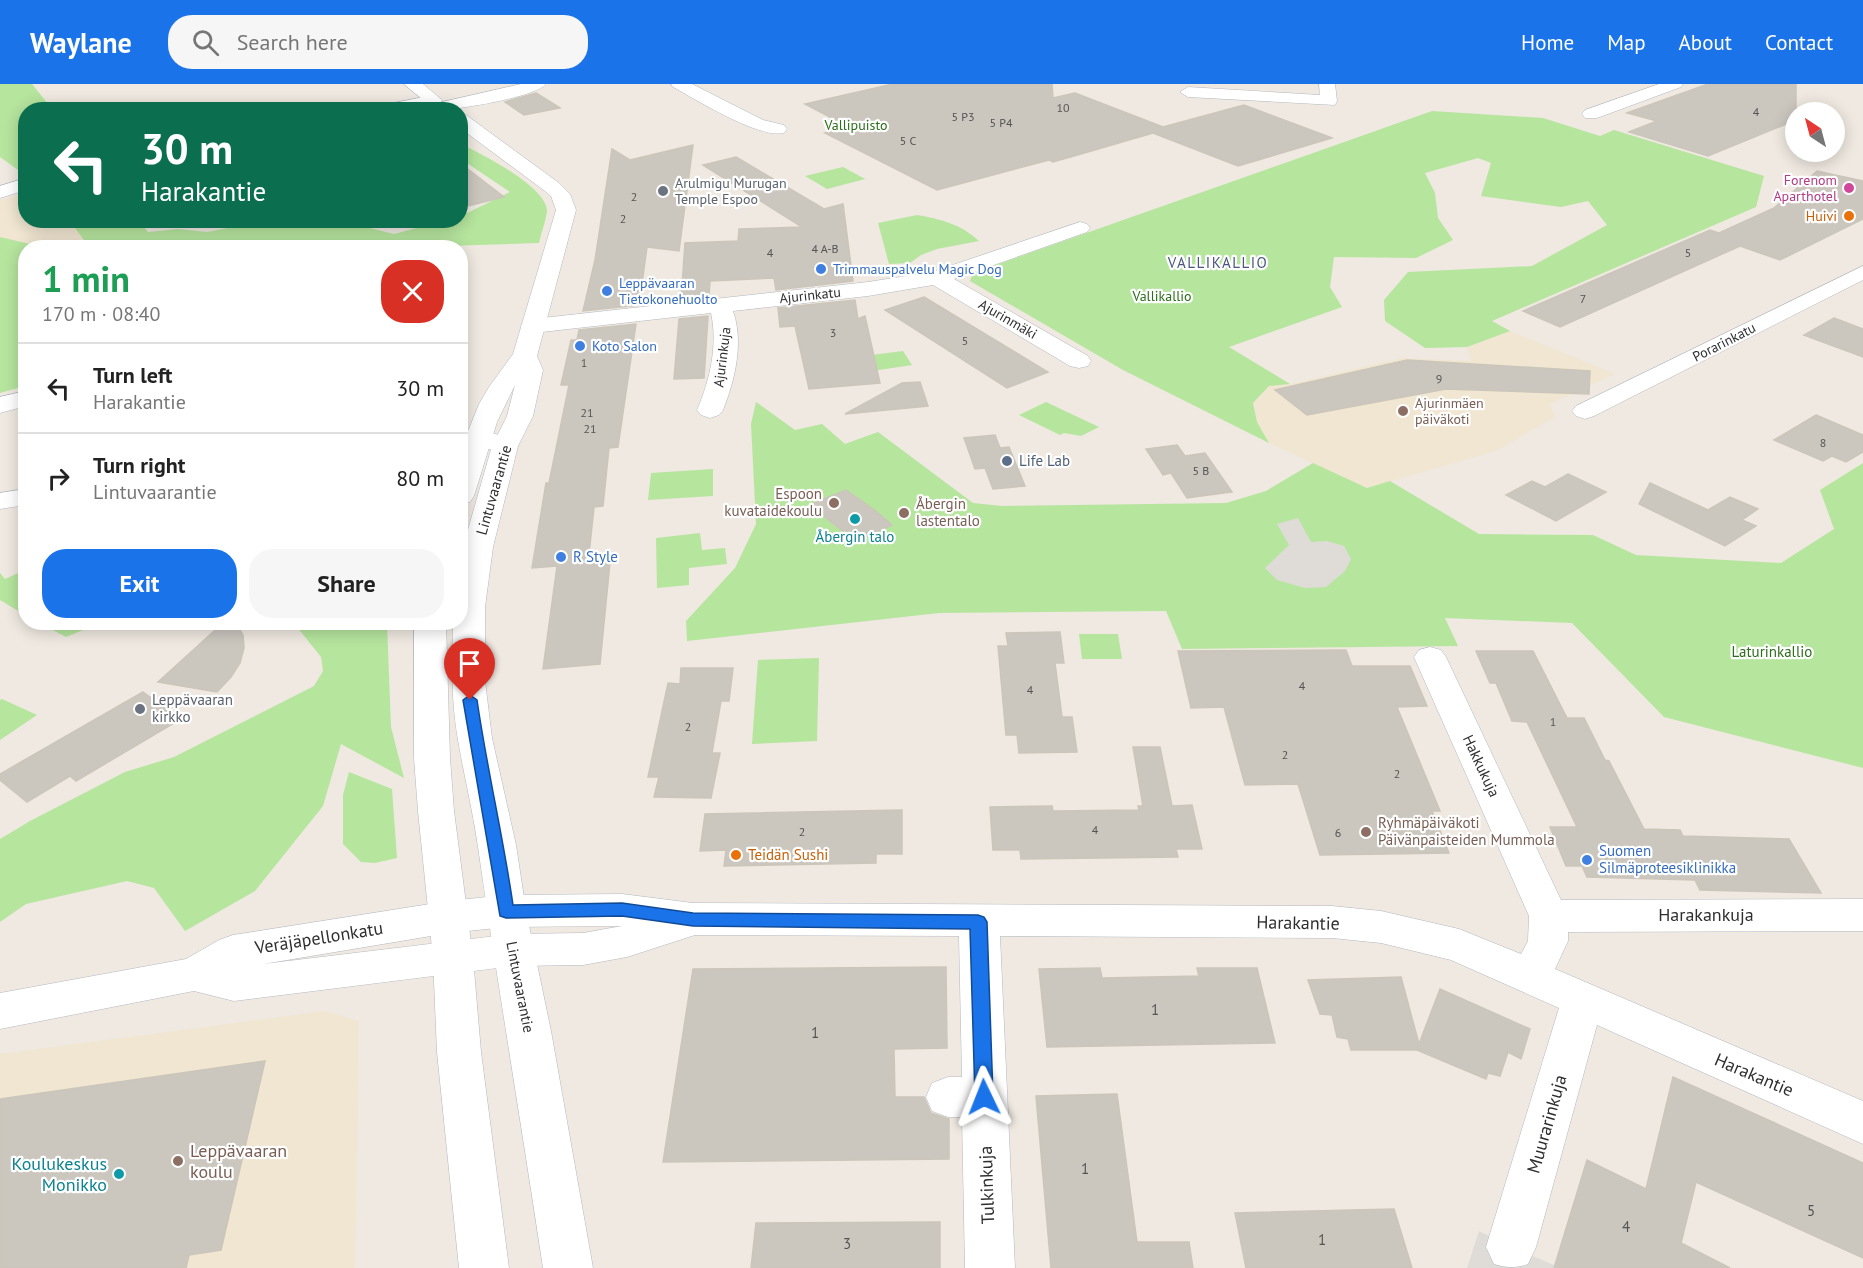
<!DOCTYPE html>
<meta charset="utf-8">
<style>
:root{--surface:#fff;--page:#f6f6f6;--text:#222;--muted:#767676;--line:#e0e0e0;--accent:#1a73e8}
body{margin:0;font-family:"PT Sans",sans-serif;background:var(--page);color:var(--text);height:100vh;display:flex;flex-direction:column;font-size:22px;white-space:nowrap}
*{box-sizing:border-box;margin:0}
p{font-size:20px;color:var(--muted)}
.icon{flex:none;width:33px;height:33px;fill:none;stroke:currentColor;stroke-width:2;stroke-linecap:round;stroke-linejoin:round}
.map{position:relative;flex:1;overflow:hidden}
.details{position:absolute;left:18px;top:156px;width:450px;height:390px;display:flex;flex-direction:column;background:var(--surface);border-radius:24px;box-shadow:0 3px 15px #0003}
.details>*{flex:none}
.top-card{position:absolute;left:18px;top:18px;width:450px;height:126px;border-radius:24px;box-shadow:0 3px 15px #0003;background:#0b6e4f;color:#fff;overflow:hidden}
.needle{width:39px;rotate:324deg}
.tools{position:absolute;left:1785px;top:18px;display:grid;gap:12px}
.tools a{display:grid;place-items:center;width:60px;height:60px;border-radius:50%;background:var(--surface);box-shadow:0 3px 15px #0003;font-size:30px}
.pin{position:absolute;display:grid;place-items:center;width:51px;height:51px;color:#fff;margin:-62px -26px;border-radius:50% 50% 50% 0;rotate:-45deg;box-shadow:0 0 6px #0007}
.pin .icon{rotate:45deg}
.me{position:absolute;width:66px;margin:-33px;rotate:358deg;stroke-linejoin:round;filter:drop-shadow(0 0 4px #0008)}
.turn{display:flex;align-items:center;gap:21px;height:126px;padding:0 24px;font-size:27px}
.turn .icon{width:78px;height:78px;stroke-width:2.5}
.turn b{display:block;font-size:42px;line-height:51px}
.round{display:grid;place-items:center;flex:none;width:63px;height:63px;border-radius:24px;background:var(--page)}
.summary{display:flex;align-items:center;justify-content:space-between;height:102px;padding:0 24px}
h1{font-size:36px;font-weight:700;line-height:45px;color:#1e9e55}
.primary-button{display:flex;gap:12px;margin-top:auto;padding:12px 24px}
.primary-button a{flex:1;height:69px;border-radius:24px;background:var(--accent);color:#fff;font-size:24px;font-weight:700;line-height:69px;text-align:center}
.primary-button a+a{background:var(--page);color:var(--text)}
ul{padding:0;list-style:none}
li{display:flex;align-items:center;gap:18px;height:90px;padding:0 24px;border-top:2px solid var(--line)}
li div{flex:1}
li b{display:block;font-size:22px}
li em{font-style:normal}
header{display:flex;align-items:center;gap:36px;box-sizing:border-box;height:84px;padding:0 30px;background:var(--accent);color:#fff}
header strong{font-size:28px}
nav{display:flex;gap:33px;margin-inline-start:auto;font-size:21px}
.search{width:420px;height:54px;background:var(--page);display:flex;align-items:center;gap:15px;box-sizing:border-box;padding:0 21px;border-radius:24px;color:var(--muted);font-size:22px}
.map>svg:first-child{display:block}
.education{fill:#f0e6d1}
.green{fill:#b6e59e}
.plaza{fill:#dfdcd8}
.building{fill:#cbc7bf;stroke:#cbc5ba;stroke-width:1.5}
.lines{fill:none;stroke-linecap:round;stroke-linejoin:round}
.minor-casing{stroke:#b4b7c1;stroke-width:1}
.tertiary-casing{stroke:#b4b7c1;stroke-width:1}
.secondary-casing{stroke:#b4b7c1;stroke-width:1}
.minor{fill:#fff;fill-rule:evenodd}
.tertiary{fill:#fff;fill-rule:evenodd}
.secondary{fill:#fff;fill-rule:evenodd}
.route{fill:#1a73e8;stroke:#114b97;stroke-width:1.5}
.hotel-dot{fill:#d1479c;stroke:#fff;stroke-width:2}
.worship-dot{fill:#6b7280;stroke:#fff;stroke-width:2}
.food-dot{fill:#e8710a;stroke:#fff;stroke-width:2}
.shop-dot{fill:#3f7fe0;stroke:#fff;stroke-width:2}
.education-dot{fill:#8d6e63;stroke:#fff;stroke-width:2}
.service-dot{fill:#5c6f8a;stroke:#fff;stroke-width:2}
.culture-dot{fill:#0f9aa8;stroke:#fff;stroke-width:2}
.labels{text-anchor:middle;stroke-width:4.5;stroke-linejoin:round;paint-order:stroke}
.number-label{font-size:12px;fill:#555452}
.far-park-label{font-size:14px;fill:#2c6e1b;stroke:#fff}
.far-hotel-label{font-size:14px;fill:#b23c85;stroke:#fff;text-anchor:end}
.far-worship-label{font-size:14px;fill:#5b616d;stroke:#fff;text-anchor:start}
.far-food-label{font-size:14px;fill:#c56008;stroke:#fff;text-anchor:end}
.far-shop-label{font-size:14px;fill:#366cbe;stroke:#fff;text-anchor:start}
.far-street-label{font-size:14px;fill:#2e2e2e;stroke:#fff}
.far-education-label{font-size:14px;fill:#785e54;stroke:#fff;text-anchor:start}
.far-quarter-label{font-size:15px;letter-spacing:1.5px;fill:#4d5680;stroke:#fff}
.service-label{font-size:15px;fill:#4e5e75;stroke:#fff;text-anchor:start}
.street-label{font-size:15px;fill:#2e2e2e;stroke:#fff}
.education-label{font-size:15px;fill:#785e54;stroke:#fff;text-anchor:start}
.culture-label{font-size:15px;fill:#0d838f;stroke:#fff}
.shop-label{font-size:15px;fill:#366cbe;stroke:#fff;text-anchor:start}
.park-label{font-size:15px;fill:#2c6e1b;stroke:#fff}
.worship-label{font-size:15px;fill:#5b616d;stroke:#fff;text-anchor:start}
.food-label{font-size:15px;fill:#c56008;stroke:#fff;text-anchor:start}
.near-number-label{font-size:15px;fill:#555452}
.near-street-label{font-size:18px;fill:#2e2e2e;stroke:#fff}
.near-education-label{font-size:18px;fill:#785e54;stroke:#fff;text-anchor:start}
.near-culture-label{font-size:18px;fill:#0d838f;stroke:#fff;text-anchor:end}
</style>
<header>
<strong>Waylane</strong>
<div class="search"><svg class="icon" aria-label="search" viewBox="0 0 24 24"><circle cx="10" cy="10" r="6"/><path d="M15 15l6 6"/></svg>Search here</div>
<nav><a>Home</a><a>Map</a><a>About</a><a>Contact</a></nav>
</header>
<div class="map">
<svg width="1863" height="1184" viewBox="0 0 1863 1184">
<rect width="100%" height="100%" fill="#efe9e1"/>
<g class="education">
<path d="M25,109L26,136L70,137L89,163H43L0,153V116Z"/>
<path d="M1510,247L1615,290L1550,320L1555,333L1496,367L1367,404L1269,359L1257,338L1253,319L1269,302L1290,300L1402,274L1471,277L1467,263Z"/>
<path d="M325,927L359,937L355,1184H0V970Z"/>
</g>
<g class="green">
<path d="M0,0H32L52,25L26,26L25,91L0,73Z"/>
<path d="M1432,27L1543,34L1600,52L1614,46L1764,92L1756,123L1492,237L1510,247L1467,263L1425,264L1385,237L1384,216L1408,188L1532,182L1607,141L1588,117L1561,123L1481,112L1491,79L1478,74L1425,89L1435,109L1438,134L1453,156L1416,174L1334,173L1330,203L1342,223L1229,263L1290,300L1269,302L1253,319L1257,338L1269,359L1123,286L970,197L973,189Z"/>
<path d="M461,60C480,69 547,103 547,127C546,137 541,149 539,159L385,164L89,163L70,137H139L148,148L178,145L207,148L263,137L356,136L358,141L394,150L443,137L460,136L461,132L510,108L461,75Z"/>
<path d="M843,83L865,95L827,105L805,92Z"/>
<path d="M917,131C940,135 961,140 979,157L937,165L921,171L910,179L889,180L878,139Z"/>
<path d="M0,153L43,163L26,164L25,302L0,309Z"/>
<path d="M903,267L912,281L872,287L864,272Z"/>
<path d="M756,318L795,346L822,340L845,360L878,348L973,419L1002,422L1226,419L1266,407L1313,379L1367,404L1390,397L1479,450L1593,451L1636,471L1781,479L1834,445L1820,406L1863,379V684L1664,633L1572,539L1445,534L1458,562L1182,565L1166,527L939,529L687,557L686,537L735,484L756,440L751,340Z"/>
<path d="M1046,318L1099,343L1081,352L1064,349L1060,351L1019,331Z"/>
<path d="M713,385V412L648,416L651,389Z"/>
<path d="M700,449L702,466L725,464L727,480L689,484V501L657,504L656,454Z"/>
<path d="M25,486V531L0,516V489L5,495Z"/>
<path d="M39,539H91L93,542L66,553Z"/>
<path d="M298,539H387L391,643L404,694L341,660L323,722L255,807L185,847L154,804L127,797L26,820L0,838V755L30,737L125,688L174,673L314,602L323,587L321,573L297,543Z"/>
<path d="M1079,550H1118L1122,575H1082Z"/>
<path d="M819,574L817,657L752,660L758,576Z"/>
<path d="M2,615L37,631L0,656V616Z"/>
<path d="M349,688L392,705L397,774L375,779L361,778L343,760V711Z"/>
</g>
<g class="plaza">
<path d="M1298,434L1311,458L1327,457L1344,462L1351,475L1345,487L1326,503L1305,504L1277,496L1265,484L1289,461L1277,440Z"/>
<path d="M1479,1147L1511,1163L1561,1184H1467Z"/>
</g>
<g class="building">
<path d="M893,0H1052L1053,14L1075,9L1163,43L1244,21L1332,54L1238,82L1153,49L1074,72L1053,78L1049,76L937,106L825,49L849,43L805,20Z"/>
<path d="M1708,0H1796V36L1708,72L1629,48L1657,37L1627,29Z"/>
<path d="M536,9L560,24L524,31L505,18Z"/>
<path d="M693,61L679,167L647,163L639,221L583,227L595,176L612,65L630,76Z"/>
<path d="M736,73L824,125L843,120L853,197L776,206L774,194L710,197L709,213L681,216L685,159L738,157L739,145L802,143L703,81Z"/>
<path d="M460,79L504,113L460,124Z"/>
<path d="M1817,87L1863,97V135L1780,176L1740,162L1560,243L1523,227L1710,146L1719,149L1774,124Z"/>
<path d="M924,213L1048,288L1007,304L885,226Z"/>
<path d="M855,216L858,235L865,232L880,299L809,305L795,242L780,243L778,224Z"/>
<path d="M708,232L704,294L674,295L679,235Z"/>
<path d="M1834,234L1863,245V273L1804,251Z"/>
<path d="M636,240L618,363L609,364L603,422L594,423L588,480L610,478L600,580L543,585L557,482L532,484L546,399H549L569,301H561L571,256H577L579,246Z"/>
<path d="M1407,276L1590,287L1589,310L1446,305L1307,331L1275,306Z"/>
<path d="M920,298L928,322L845,330L902,299Z"/>
<path d="M1816,331L1863,351V368L1846,378L1832,372L1823,377L1774,356Z"/>
<path d="M995,351L1000,364L1009,363L1025,402L993,405L985,384L975,385L964,354Z"/>
<path d="M1177,361L1185,372L1205,369L1232,408L1187,414L1171,389L1163,391L1146,365Z"/>
<path d="M1568,390L1606,408L1556,437L1506,411L1532,397L1545,403Z"/>
<path d="M1650,399L1708,426L1730,413L1758,425L1742,436L1756,442L1725,462L1639,420Z"/>
<path d="M846,406L877,428L892,441L856,457L809,421Z"/>
<path d="M224,538H235L243,551L244,564L240,579L231,593L217,608L158,598Z"/>
<path d="M1060,548L1064,579H1055L1062,633H1072L1077,668L1019,669L1017,651H1006L998,562H1008L1006,549Z"/>
<path d="M1346,566L1352,582H1410L1427,622L1397,623L1440,727H1432L1449,769L1320,771L1298,700L1245,701L1224,623L1191,624L1178,567Z"/>
<path d="M1476,567H1533L1567,634H1584L1605,676L1609,677L1644,745L1680,746L1683,752L1789,755L1821,809L1700,806L1695,796L1587,793L1582,782H1566L1550,743H1577L1527,638L1512,637L1496,599H1490Z"/>
<path d="M681,584H733L729,617H721L712,669H720L711,714L654,713L659,693H648L668,599L680,600Z"/>
<path d="M143,608L181,635L76,697L70,692L27,718L0,696V690Z"/>
<path d="M1133,663H1160L1172,722L1192,721L1202,765H1176L1178,773L1021,775L1020,766H993L990,723L1052,722L1053,727L1139,726L1138,722H1143Z"/>
<path d="M902,726V770H876V779L724,782L726,766L700,767L705,730Z"/>
<path d="M946,883L947,964L894,965L895,1013H924L931,1029L949,1035V1075L663,1078L693,885Z"/>
<path d="M1100,884L1102,894L1199,892L1197,884H1257L1275,959L1047,963L1039,885Z"/>
<path d="M1401,893L1419,960L1440,905L1530,945L1521,975L1508,968L1500,992L1488,989L1486,995L1417,966H1351L1348,955L1337,953L1332,931L1320,930L1308,896Z"/>
<path d="M265,977L221,1166L189,1171L186,1184H0V1015Z"/>
<path d="M1673,993L1863,1079V1174L1696,1098L1681,1159L1730,1184H1554L1587,1076L1646,1105Z"/>
<path d="M1117,1010L1137,1158H1189L1193,1184H1051L1036,1012Z"/>
<path d="M1394,1125L1412,1184H1246L1235,1129Z"/>
<path d="M940,1138V1184H751L756,1139Z"/>
</g>
<g class="lines">
<g class="minor-casing">
<g id="minor">
<path d="M671,0H692L763,36L784,41L787,45L784,49C759,55 697,16 673,3Z"/>
<path d="M1319,0H1335L1337,17L1335,21L1188,13L1180,8L1188,3L1320,11Z"/>
<path d="M1659,0H1683L1681,3L1597,34H1585L1582,30L1585,26Z"/>
<path d="M434,11L442,16L440,20L412,26H377L379,22Z"/>
<path d="M26,94V106L0,114V102Z"/>
<path d="M1080,138L1087,140L1090,144L1087,148L954,195L1088,272L1091,277L1088,282L1079,284L1070,282L933,201L868,212L733,227C744,258 735,296 723,326L719,331L710,334L701,331L697,326C710,296 718,261 711,229L533,249L525,247L521,242L525,237L533,235L868,198L932,188Z"/>
<path d="M1863,182V196L1594,332L1585,335L1576,332L1572,327L1576,322Z"/>
<path d="M26,307V322L0,329V313Z"/>
<path d="M480,345L514,356L518,362L514,368L505,370L477,361L460,362V346Z"/>
<path d="M26,405V421L0,425V409Z"/>
<path d="M1430,563L1441,566L1446,573L1561,816L1863,815V847L1568,848V857L1555,885L1863,1017V1060L1597,941L1536,1163L1528,1180C1516,1184 1506,1184 1494,1180L1486,1163L1559,924L1451,876L1381,859L1332,854L1000,852L1015,1184H965L962,1033H948L932,1027L926,1013L932,999L948,993H962L959,852L695,851L627,873L583,881L513,882L234,917L194,907L0,945V909L186,875L219,856L233,851L449,817L506,811L622,810L693,819L1332,822L1381,827L1459,845L1521,870L1528,857L1529,832L1414,573L1419,566ZM622,842L583,849L513,850L263,880L449,849L506,843Z"/>
</g>
</g>
<g class="tertiary-casing">
<path id="tertiary" d="M404,0H423L442,16L434,21L428,20Z"/>
</g>
<g class="secondary-casing">
<g id="secondary">
<path d="M521,0H546C536,13 456,26 437,26L436,23L438,19Z"/>
<path d="M460,30L466,31L559,99L570,110L576,126L537,272L543,286L533,332L518,362L493,463L485,523V597L492,654L516,761L526,827L551,947L593,1184H543C522,1044 498,903 478,763C473,727 464,692 458,656C451,617 452,578 453,538H460V480L463,463L492,362L507,332L515,301L497,338L474,412L470,418L460,420V367L479,320L489,303L513,270L556,126L551,112L545,107L460,44Z"/>
<path d="M414,538H446L450,674L454,727L473,874L481,968L509,1184H459L437,968L433,874L418,727L414,674Z"/>
</g>
</g>
<use href="#minor" class="minor"/>
<use href="#tertiary" class="tertiary"/>
<use href="#secondary" class="secondary"/>
</g>
<path class="route" d="M470,611L477,616C487,685 503,752 513,821L622,819L693,829L978,831L984,833L987,838L993,1013L991,1019L984,1021L978,1019L975,1013L970,845L693,842L622,832L506,834L500,832L463,616Z"/>
<circle class="hotel-dot" cx="1849" cy="104" r="6"/>
<g class="worship-dot">
<circle cx="663" cy="107" r="6"/>
<circle cx="140" cy="625" r="6"/>
</g>
<g class="food-dot">
<circle cx="1849" cy="132" r="6"/>
<circle cx="736" cy="771" r="6"/>
</g>
<g class="shop-dot">
<circle cx="821" cy="185" r="6"/>
<circle cx="607" cy="207" r="6"/>
<circle cx="580" cy="262" r="6"/>
<circle cx="561" cy="473" r="6"/>
<circle cx="1587" cy="776" r="6"/>
</g>
<g class="education-dot">
<circle cx="1403" cy="327" r="6"/>
<circle cx="834" cy="419" r="6"/>
<circle cx="904" cy="429" r="6"/>
<circle cx="1366" cy="748" r="6"/>
<circle cx="178" cy="1077" r="6"/>
</g>
<circle class="service-dot" cx="1007" cy="377" r="6"/>
<g class="culture-dot">
<circle cx="855" cy="435" r="6"/>
<circle cx="119" cy="1090" r="6"/>
</g>
<g class="labels">
<g class="number-label">
<text x="1063" y="28">10</text>
<text x="1756" y="32">4</text>
<text x="963" y="37">5 P3</text>
<text x="1001" y="43">5 P4</text>
<text x="908" y="61">5 C</text>
<text x="634" y="117">2</text>
<text x="623" y="139">2</text>
<text x="825" y="169">4 A-B</text>
<text x="770" y="173">4</text>
<text x="1688" y="173">5</text>
<text x="1583" y="219">7</text>
<text x="833" y="253">3</text>
<text x="965" y="261">5</text>
<text x="584" y="283">1</text>
<text x="1439" y="299">9</text>
<text x="587" y="333">21</text>
<text x="590" y="349">21</text>
<text x="1823" y="363">8</text>
<text x="1201" y="391">5 B</text>
<text x="1302" y="606">4</text>
<text x="1030" y="610">4</text>
<text x="1553" y="642">1</text>
<text x="688" y="647">2</text>
<text x="1285" y="675">2</text>
<text x="1397" y="694">2</text>
<text x="1095" y="750">4</text>
<text x="802" y="752">2</text>
<text x="1338" y="753">6</text>
</g>
<g class="far-park-label">
<text x="856" y="46">Vallipuisto</text>
<text x="1162" y="217">Vallikallio</text>
</g>
<g class="far-hotel-label">
<text x="1837" y="101">Forenom<tspan x="1837" dy="16">Aparthotel</tspan></text>
</g>
<g class="far-worship-label">
<text x="675" y="104">Arulmigu Murugan<tspan x="675" dy="16">Temple Espoo</tspan></text>
</g>
<g class="far-food-label">
<text x="1837" y="137">Huivi</text>
</g>
<g class="far-shop-label">
<text x="833" y="190">Trimmauspalvelu Magic Dog</text>
<text x="619" y="204">Leppävaaran<tspan x="619" dy="16">Tietokonehuolto</tspan></text>
<text x="592" y="267">Koto Salon</text>
</g>
<g class="far-street-label">
<text transform="translate(810 211) rotate(-6)" y="5">Ajurinkatu</text>
<text transform="translate(1008 235) rotate(30)" y="5">Ajurinmäki</text>
<text transform="translate(1724 258) rotate(-27)" y="5">Porarinkatu</text>
<text transform="translate(722 273) rotate(-83)" y="5">Ajurinkuja</text>
</g>
<g class="far-education-label">
<text x="1415" y="324">Ajurinmäen<tspan x="1415" dy="16">päiväkoti</tspan></text>
</g>
<g class="far-quarter-label">
<text x="1218" y="184">VALLIKALLIO</text>
</g>
<g class="service-label">
<text x="1019" y="382">Life Lab</text>
</g>
<g class="street-label">
<text transform="translate(494 406) rotate(-74)" y="5">Lintuvaarantie</text>
<text transform="translate(1481 682) rotate(65)" y="5">Hakkukuja</text>
<text transform="translate(520 903) rotate(79)" y="5">Lintuvaarantie</text>
</g>
<g class="education-label">
<text x="822" y="415" text-anchor="end">Espoon<tspan x="822" dy="17">kuvataidekoulu</tspan></text>
<text x="916" y="425">Åbergin<tspan x="916" dy="17">lastentalo</tspan></text>
<text x="1378" y="744">Ryhmäpäiväkoti<tspan x="1378" dy="17">Päivänpaisteiden Mummola</tspan></text>
</g>
<g class="culture-label">
<text x="855" y="458">Åbergin talo</text>
</g>
<g class="shop-label">
<text x="573" y="478">R Style</text>
<text x="1599" y="772">Suomen<tspan x="1599" dy="17">Silmäproteesiklinikka</tspan></text>
</g>
<g class="park-label">
<text x="1772" y="573">Laturinkallio</text>
</g>
<g class="worship-label">
<text x="152" y="621">Leppävaaran<tspan x="152" dy="17">kirkko</tspan></text>
</g>
<g class="food-label">
<text x="748" y="776">Teidän Sushi</text>
</g>
<g class="near-number-label">
<text x="1155" y="931">1</text>
<text x="815" y="954">1</text>
<text x="1085" y="1090">1</text>
<text x="1811" y="1132">5</text>
<text x="1626" y="1148">4</text>
<text x="1322" y="1161">1</text>
<text x="847" y="1165">3</text>
</g>
<g class="near-street-label">
<text x="1706" y="837">Harakankuja</text>
<text transform="translate(1298 839) rotate(1)" y="6">Harakantie</text>
<text transform="translate(319 854) rotate(-9)" y="6">Veräjäpellonkatu</text>
<text transform="translate(1754 991) rotate(23)" y="6">Harakantie</text>
<text transform="translate(1547 1040) rotate(-74)" y="6">Muurarinkuja</text>
<text transform="translate(987 1101) rotate(-92)" y="6">Tulkinkuja</text>
</g>
<g class="near-education-label">
<text x="190" y="1073">Leppävaaran<tspan x="190" dy="21">koulu</tspan></text>
</g>
<g class="near-culture-label">
<text x="107" y="1086">Koulukeskus<tspan x="107" dy="21">Monikko</tspan></text>
</g>
</g>
</svg>
<div class="tools">
<a><svg class="needle" viewBox="-14 -14 28 28"><path d="M0-13l5 13h-10z" fill="#e53935"/><path d="M0 13l5-13h-10z" fill="#767676"/></svg></a>
</div>
<div class="pin" style="left:470px;top:616px;background:#d93025"><svg class="icon" aria-label="arrive" viewBox="0 0 24 24"><path d="M6 21V4h12l-3 4 3 4H6"/></svg></div>
<svg class="me" style="left:984px;top:1013px" viewBox="-20 -20 40 40"><path d="M0-17L14 15 0 8-14 15z" fill="#1a73e8" stroke="#fff" stroke-width="4"/></svg>
<div class="top-card">
<div class="turn"><svg class="icon" aria-label="left" viewBox="0 0 24 24"><path d="M17 20v-9H6M10 6l-5 5 5 5"/></svg><div><b>30 m</b>Harakantie</div></div>
</div>
<section class="details">
<div class="summary"><div><h1>1 min</h1><p>170 m · 08:40</p></div><a class="round" style="background:#d93025;color:#fff"><svg class="icon" aria-label="close" viewBox="0 0 24 24"><path d="M6 6l12 12M18 6L6 18"/></svg></a></div>
<ul>
<li><svg class="icon" aria-label="left" viewBox="0 0 24 24"><path d="M17 20v-9H6M10 6l-5 5 5 5"/></svg><div><b>Turn left</b><p>Harakantie</p></div><em>30 m</em></li>
<li><svg class="icon" aria-label="right" viewBox="0 0 24 24"><path d="M7 20v-9h11M14 6l5 5-5 5"/></svg><div><b>Turn right</b><p>Lintuvaarantie</p></div><em>80 m</em></li>
</ul>
<div class="primary-button"><a>Exit</a><a>Share</a></div>
</section>
</div>
